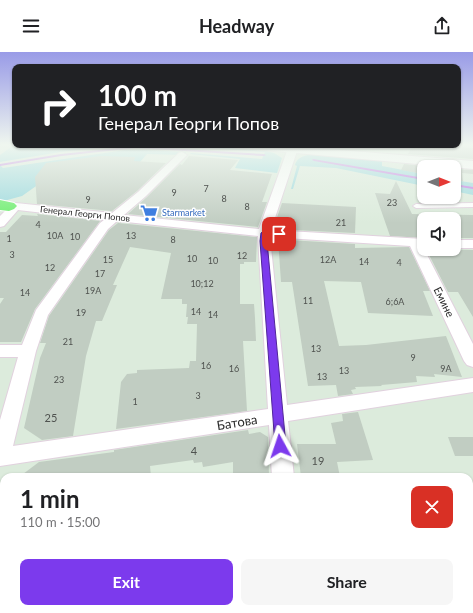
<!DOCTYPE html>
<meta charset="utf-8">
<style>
:root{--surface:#fff;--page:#f6f6f6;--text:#202124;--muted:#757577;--accent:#7c3aed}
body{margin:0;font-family:Lato,sans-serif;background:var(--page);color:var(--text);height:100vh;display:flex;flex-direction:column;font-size:15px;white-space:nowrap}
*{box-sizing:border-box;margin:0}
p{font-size:13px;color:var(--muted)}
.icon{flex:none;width:22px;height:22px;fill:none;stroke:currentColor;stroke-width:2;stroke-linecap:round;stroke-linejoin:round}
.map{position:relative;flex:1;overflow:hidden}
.side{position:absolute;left:0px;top:421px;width:473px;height:140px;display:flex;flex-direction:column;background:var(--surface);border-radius:12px 12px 0 0;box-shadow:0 1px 3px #0004}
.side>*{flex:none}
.top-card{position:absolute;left:12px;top:12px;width:449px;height:84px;border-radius:8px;box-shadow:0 1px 3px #0004;background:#202124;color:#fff;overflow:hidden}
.needle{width:26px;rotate:90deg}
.buttons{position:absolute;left:417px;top:108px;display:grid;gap:8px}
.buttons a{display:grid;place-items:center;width:44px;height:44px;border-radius:8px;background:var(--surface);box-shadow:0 1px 3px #0004;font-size:20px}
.pin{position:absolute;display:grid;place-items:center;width:34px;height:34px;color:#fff;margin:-17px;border-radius:8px;box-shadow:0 2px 6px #0006}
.me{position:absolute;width:44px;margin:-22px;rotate:355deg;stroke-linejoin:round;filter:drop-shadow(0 0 3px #0008)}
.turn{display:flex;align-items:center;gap:14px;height:84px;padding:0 20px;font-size:18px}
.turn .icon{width:52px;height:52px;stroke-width:2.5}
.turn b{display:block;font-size:28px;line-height:34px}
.round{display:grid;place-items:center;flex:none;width:42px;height:42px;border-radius:8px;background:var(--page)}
.head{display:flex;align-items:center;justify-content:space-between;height:68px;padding:0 20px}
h1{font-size:24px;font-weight:700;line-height:30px}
.button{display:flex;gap:8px;margin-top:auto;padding:8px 20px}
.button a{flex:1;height:46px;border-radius:8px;background:var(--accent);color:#fff;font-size:16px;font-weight:700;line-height:46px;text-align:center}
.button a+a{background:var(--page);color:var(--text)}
header{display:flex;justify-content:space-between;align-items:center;height:52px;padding:0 20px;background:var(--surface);font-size:18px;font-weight:700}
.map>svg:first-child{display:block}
.green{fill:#9bd9de}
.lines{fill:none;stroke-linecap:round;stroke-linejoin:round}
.stream{fill:#c275e6;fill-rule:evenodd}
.building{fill:#c1cdc2}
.service-casing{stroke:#e1d1de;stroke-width:2}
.minor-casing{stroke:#e1d1de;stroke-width:2}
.tertiary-casing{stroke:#e1d1de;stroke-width:2}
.trunk-casing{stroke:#fff;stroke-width:2}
.service{fill:#fff;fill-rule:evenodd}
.minor{fill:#fff;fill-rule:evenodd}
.tertiary{fill:#fff;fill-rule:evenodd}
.trunk{fill:#6cee6d;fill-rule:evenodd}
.route{fill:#7c3aed;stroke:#51269a}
.labels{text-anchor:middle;stroke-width:3;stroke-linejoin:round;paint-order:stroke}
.number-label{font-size:9px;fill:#4f524f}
.far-shop-label{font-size:9px;fill:#366cbe;stroke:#fff;text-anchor:start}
.far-street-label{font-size:9px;fill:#292929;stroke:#fff}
.street-label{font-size:11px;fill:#292929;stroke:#fff}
.near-number-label{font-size:11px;fill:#4f524f}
.near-street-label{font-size:13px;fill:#292929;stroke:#fff}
</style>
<header><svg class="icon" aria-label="menu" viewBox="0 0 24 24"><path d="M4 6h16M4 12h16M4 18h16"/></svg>Headway<svg class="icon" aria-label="share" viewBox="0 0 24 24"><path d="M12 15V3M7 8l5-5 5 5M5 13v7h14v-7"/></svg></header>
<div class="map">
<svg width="473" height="561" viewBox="0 0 473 561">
<rect width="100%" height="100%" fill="#dcebdc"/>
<g class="green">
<path d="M15,92V93H126L60,100L0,110V103Z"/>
<path d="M169,93H193L266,99L274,101L282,106L277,121L235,116L240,107L190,102L191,101L262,107L265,100Z"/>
<path d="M125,98H145L186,100L184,103L147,102L140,110L39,132L22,144L0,150V113L3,116Z"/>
<path d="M317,102L382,109V114L424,122V134L336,116L300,114L293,137H291L297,114L295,113C298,103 308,103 317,102Z"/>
<path d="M454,128L473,131V143L454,139Z"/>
</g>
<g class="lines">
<g class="stream">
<path d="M136,94L264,102L266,103L264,104L136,96L61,104L0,114V112L61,102Z"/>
<path d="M313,107L424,126V128L314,109L312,108Z"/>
<path d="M454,132L473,135V137L454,134Z"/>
</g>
</g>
<g class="building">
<path d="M413,93H440L473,96V107L408,102Z"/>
<path d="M101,104L135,105L134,109L166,111L137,139L112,159L37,152L35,125L46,111Z"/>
<path d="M189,104L238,108L230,118L272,122L262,150H267L258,175L128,162L147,145L180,112L182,113Z"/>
<path d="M404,112L434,115H424V122L401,118Z"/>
<path d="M454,117L473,118V122L462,121L463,129L454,128Z"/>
<path d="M396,129L412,162L473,163V186H454V167H424V186L390,184L375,141L390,142Z"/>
<path d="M282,151L356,155L355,181L273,177Z"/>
<path d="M37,162L100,169L35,257L21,290H0V252L4,246H0V180H6L22,163L38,164Z"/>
<path d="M118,171L257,185L256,210H244V212H240V252H254L255,266L256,289H243L247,359L116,377L121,330L127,322L137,321V318L189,316L190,309H196L197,272H187L188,265H186L187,252H182V247H161L171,201L130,195L113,233H117L102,269H96L86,304L73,384L42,388L24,376L40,306L46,291H40L49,264L109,178Z"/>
<path d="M272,187L355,192V196L409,195L430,239H423L433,264L368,261L361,230L324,229L339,294L366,293L446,284L462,325L434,322L435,325L416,324L417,330L381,333L382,334L355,335L356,337L351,338L353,342L338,344L336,333L308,334L292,230H281L278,187Z"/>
<path d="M426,197L473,198V265L458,240H448Z"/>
<path d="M358,360L373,408L337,410L340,425H301L297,392H336L331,371L343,369L342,362Z"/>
<path d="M248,378L249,382L260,380L268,385L269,425H233V410L203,415L202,410L194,411L193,408L150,414L151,425H19L39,410L114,400V398Z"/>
<path d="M448,385H473V404H455Z"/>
</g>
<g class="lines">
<g class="service-casing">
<path id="service" d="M473,151V155L416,156L413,154L416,152Z"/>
</g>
<g class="minor-casing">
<g id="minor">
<path d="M292,96L297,99L271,178L424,187V195H423L473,292V315L467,313L464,309L410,194L270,185L287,353L473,326V340L288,369L294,425H272L269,373L0,414V368L18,305H0V293H22L36,258L100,171L104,168L18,158L4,174L0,175V164L7,157L3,154L5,152L16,151L112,161L138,140L179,101L182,100L187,103L146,144L124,163L259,177L287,99ZM117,169L258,184L268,357L13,394L36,299L48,263L108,177Z"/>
<rect x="454" y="188" width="19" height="8"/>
<path d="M281,557H307L308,561H282Z"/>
</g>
</g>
<g class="tertiary-casing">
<path id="tertiary" d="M233,93H278L473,109V117L239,96Z"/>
</g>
<g class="trunk-casing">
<path id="trunk" d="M0,148L14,151L17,154L14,157L9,159L0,158Z"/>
</g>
<use href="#service" class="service"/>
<use href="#minor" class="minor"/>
<use href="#tertiary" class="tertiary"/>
<use href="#trunk" class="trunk"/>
</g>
<linearGradient id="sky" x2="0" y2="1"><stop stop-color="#999be7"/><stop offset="0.54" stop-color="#eff6ef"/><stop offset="1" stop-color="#eff6ef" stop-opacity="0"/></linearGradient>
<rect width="473" height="171" fill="url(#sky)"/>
<path class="route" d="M264,179L279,180L282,182L279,184H267V189L286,394L284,398L280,399L276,398L275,394L260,189L261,181Z"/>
<defs>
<g id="supermarket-bare" transform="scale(1.38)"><path d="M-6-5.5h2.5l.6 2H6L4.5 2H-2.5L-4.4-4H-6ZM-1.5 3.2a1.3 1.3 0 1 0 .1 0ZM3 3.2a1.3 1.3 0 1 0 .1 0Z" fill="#3f7fe0" stroke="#fff" stroke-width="2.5" paint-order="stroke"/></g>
</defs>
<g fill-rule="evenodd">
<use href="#supermarket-bare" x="149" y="161"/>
</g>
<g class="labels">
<g class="number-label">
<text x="206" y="140">7</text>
<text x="174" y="144">9</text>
<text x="224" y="150">8</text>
<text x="88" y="151">9</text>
<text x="392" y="154">23</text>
<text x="247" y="158">8</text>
<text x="341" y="174">21</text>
<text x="38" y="176">4</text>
<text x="55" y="187">10А</text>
<text x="131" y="187">13</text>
<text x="75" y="188">10</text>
<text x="9" y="190">1</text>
<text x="173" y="191">8</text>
<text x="12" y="206">3</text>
<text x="242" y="207">12</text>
<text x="192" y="210">10</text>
<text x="108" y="211">15</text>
<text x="328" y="211">12А</text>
<text x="213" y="212">10</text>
<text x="364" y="213">14</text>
<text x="399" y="214">4</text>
<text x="50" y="219">12</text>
<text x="100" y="225">17</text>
<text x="202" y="235">10;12</text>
<text x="93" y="242">19А</text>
<text x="25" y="244">14</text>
<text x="308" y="252">11</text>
<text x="395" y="253">6;6А</text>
<text x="196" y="263">14</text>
<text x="81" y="264">19</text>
<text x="213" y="266">14</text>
<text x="68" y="293">21</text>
<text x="316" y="300">13</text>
<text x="413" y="309">9</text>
<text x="206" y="317">16</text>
<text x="234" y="320">16</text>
<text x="446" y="320">9А</text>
<text x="344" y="322">13</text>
<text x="322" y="328">13</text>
<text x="59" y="331">23</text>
<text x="198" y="347">3</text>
<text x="135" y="353">1</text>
</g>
<g class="far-shop-label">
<text x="162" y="164">Starmarket</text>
</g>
<g class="far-street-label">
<text transform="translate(85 162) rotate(6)" y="3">Генерал Георги Попов</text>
</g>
<g class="street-label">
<text transform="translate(444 250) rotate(64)" y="4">Емине</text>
</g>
<g class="near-number-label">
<text x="51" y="370">25</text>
<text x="194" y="403">4</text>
<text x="318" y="413">19</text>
</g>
<g class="near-street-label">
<text transform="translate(237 370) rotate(-9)" y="5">Батова</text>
</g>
</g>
</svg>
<div class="buttons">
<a><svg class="needle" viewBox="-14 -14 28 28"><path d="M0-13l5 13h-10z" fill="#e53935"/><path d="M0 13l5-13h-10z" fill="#757577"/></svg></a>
<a><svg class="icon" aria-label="sound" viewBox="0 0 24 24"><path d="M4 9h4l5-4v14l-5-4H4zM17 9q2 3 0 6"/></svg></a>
</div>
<div class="pin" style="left:279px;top:182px;background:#d93025"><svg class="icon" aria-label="arrive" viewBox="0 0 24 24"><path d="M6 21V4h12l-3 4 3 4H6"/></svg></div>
<svg class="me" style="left:280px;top:394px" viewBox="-20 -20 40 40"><path d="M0-17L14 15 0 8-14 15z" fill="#7c3aed" stroke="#fff" stroke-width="4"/></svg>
<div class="top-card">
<div class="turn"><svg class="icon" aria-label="right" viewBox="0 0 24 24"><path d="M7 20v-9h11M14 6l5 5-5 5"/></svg><div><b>100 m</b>Генерал Георги Попов</div></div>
</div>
<section class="side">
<div class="head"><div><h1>1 min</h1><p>110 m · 15:00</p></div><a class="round" style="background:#d93025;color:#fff"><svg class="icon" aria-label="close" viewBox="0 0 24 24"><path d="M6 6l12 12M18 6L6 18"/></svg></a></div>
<div class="button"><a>Exit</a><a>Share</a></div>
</section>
</div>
